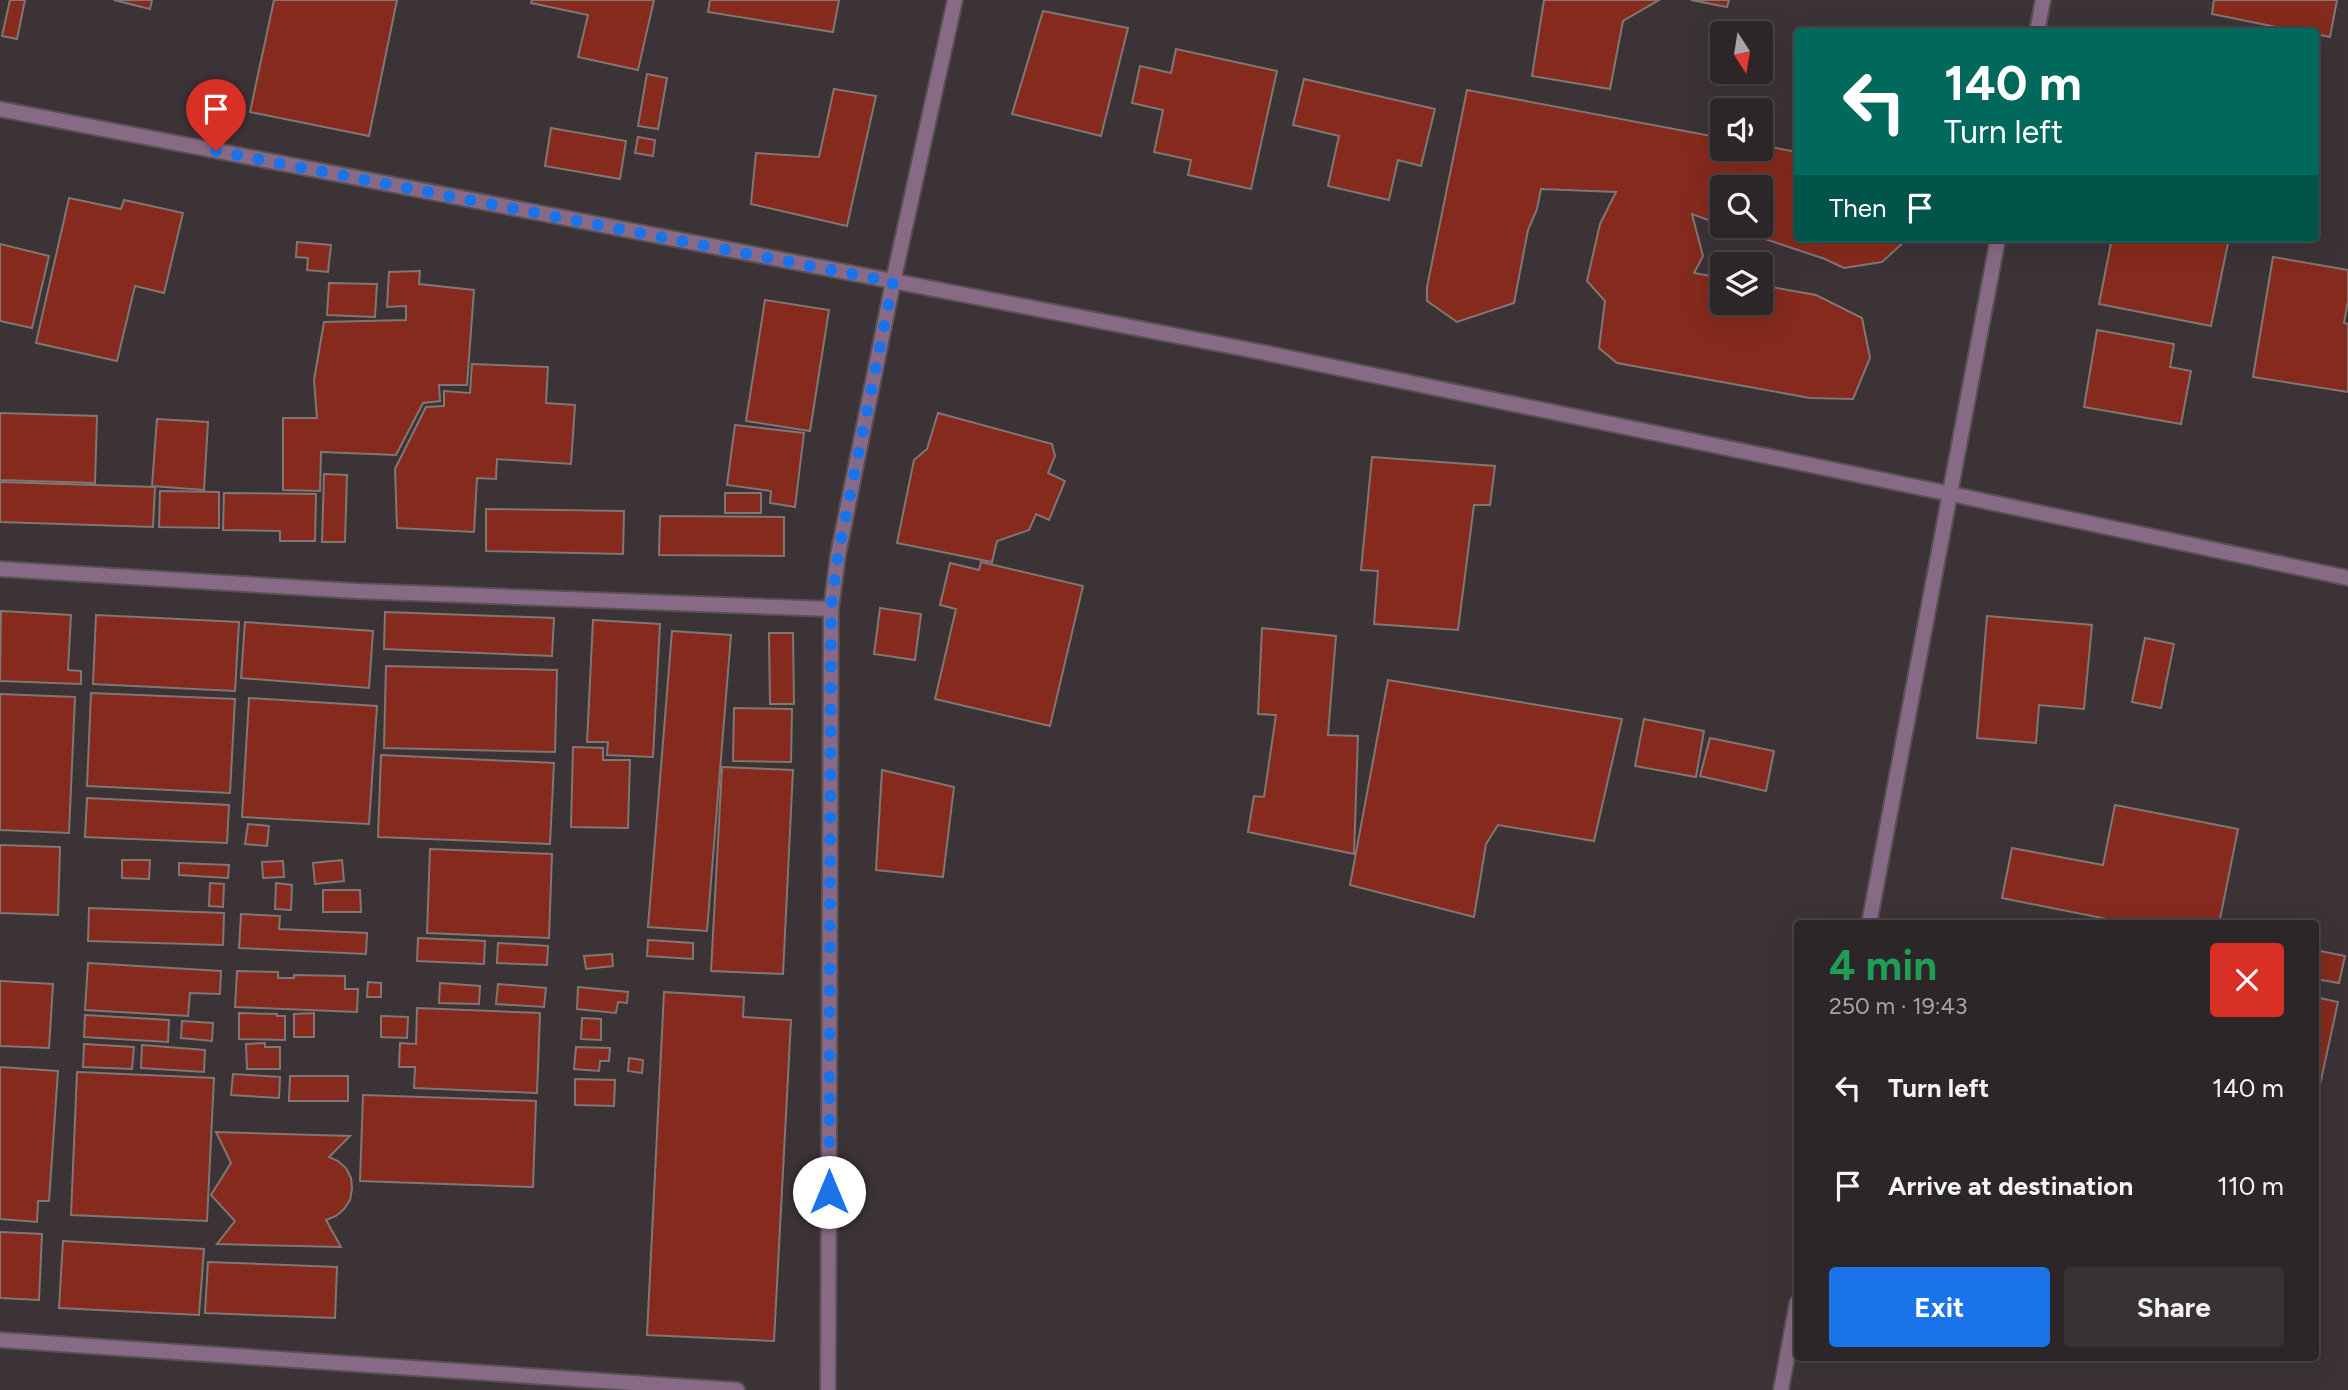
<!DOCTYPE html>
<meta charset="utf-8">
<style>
:root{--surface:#2d2628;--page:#393234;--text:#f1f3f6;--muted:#a7a5a8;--line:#484345;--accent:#1a73e8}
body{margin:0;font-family:Figtree,sans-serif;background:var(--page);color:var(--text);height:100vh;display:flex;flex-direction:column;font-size:26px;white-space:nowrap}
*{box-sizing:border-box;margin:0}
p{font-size:23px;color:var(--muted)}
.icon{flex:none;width:38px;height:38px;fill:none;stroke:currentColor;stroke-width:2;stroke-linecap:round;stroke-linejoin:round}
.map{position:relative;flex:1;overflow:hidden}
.sheet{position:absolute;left:1794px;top:920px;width:525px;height:441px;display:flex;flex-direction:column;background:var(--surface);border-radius:7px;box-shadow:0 7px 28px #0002,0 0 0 2px var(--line)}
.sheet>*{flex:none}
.hud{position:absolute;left:1794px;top:28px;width:525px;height:214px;border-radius:7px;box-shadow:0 7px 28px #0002,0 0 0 2px var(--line);background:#00695c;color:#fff;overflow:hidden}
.needle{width:46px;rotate:168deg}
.buttons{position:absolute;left:1710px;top:21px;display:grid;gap:14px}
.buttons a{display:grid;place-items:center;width:63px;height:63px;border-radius:7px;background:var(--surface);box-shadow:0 7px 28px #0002,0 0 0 2px var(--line);font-size:35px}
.pin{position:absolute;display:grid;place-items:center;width:60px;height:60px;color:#fff;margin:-72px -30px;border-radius:50% 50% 50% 0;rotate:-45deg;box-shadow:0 0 7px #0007}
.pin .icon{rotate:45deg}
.me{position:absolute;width:77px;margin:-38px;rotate:0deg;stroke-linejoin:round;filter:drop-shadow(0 0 5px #0008)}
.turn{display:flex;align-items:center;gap:24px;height:147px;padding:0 35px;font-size:32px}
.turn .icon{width:91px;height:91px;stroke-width:2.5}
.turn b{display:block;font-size:49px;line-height:60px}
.then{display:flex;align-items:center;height:66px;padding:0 35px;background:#0003;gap:14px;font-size:26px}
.round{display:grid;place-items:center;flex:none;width:74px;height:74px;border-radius:7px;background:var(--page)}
.summary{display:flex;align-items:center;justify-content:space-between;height:119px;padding:0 35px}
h1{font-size:42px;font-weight:700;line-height:52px;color:#1e9e55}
.button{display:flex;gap:14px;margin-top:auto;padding:14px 35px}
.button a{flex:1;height:80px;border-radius:7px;background:var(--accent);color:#fff;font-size:28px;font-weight:700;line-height:80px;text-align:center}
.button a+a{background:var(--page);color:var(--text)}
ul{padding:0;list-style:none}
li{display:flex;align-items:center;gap:21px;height:98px;padding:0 35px}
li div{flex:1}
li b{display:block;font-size:26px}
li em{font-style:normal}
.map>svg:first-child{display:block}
.building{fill:#852a1c;stroke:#817674;stroke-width:2}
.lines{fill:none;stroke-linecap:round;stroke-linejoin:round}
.street-casing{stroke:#595053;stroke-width:18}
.street{stroke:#886a87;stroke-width:14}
.route{stroke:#1a73e8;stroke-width:12;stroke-dasharray:0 21.6}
</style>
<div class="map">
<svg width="2348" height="1390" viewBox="0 0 2348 1390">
<rect width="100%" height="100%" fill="#3c3336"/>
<g class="building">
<path d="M10,0H25L17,39L2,36Z"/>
<path d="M114,0H152L150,9Z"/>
<path d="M274,0H397L369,136L250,112Z"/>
<path d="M532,0H654L638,70L578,57L588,15L531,3Z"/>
<path d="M710,0H839L833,32L708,12Z"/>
<path d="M1544,0H1659L1623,21L1610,89L1532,76Z"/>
<path d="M1691,0H1729L1727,7Z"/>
<path d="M2214,0H2337L2330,37L2315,34V32H2301L2212,14Z"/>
<path d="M1043,11L1128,28L1101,136L1012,114Z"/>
<path d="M1176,49L1277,71L1251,189L1188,175L1191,160L1154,152L1163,110L1132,103L1140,66L1171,73Z"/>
<path d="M647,74L667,78L658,129L638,126Z"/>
<path d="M1304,79L1435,109L1421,166L1398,160L1389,200L1328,186L1339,136L1293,125Z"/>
<path d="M834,89L876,96L847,226L751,204L756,153L819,157Z"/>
<path d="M1467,90L1722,138V149H1760V145L1797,152V238H1906L1905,241L1882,262L1844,268L1825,259L1726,226H1760V187H1722V225L1692,214L1703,256L1694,273L1722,278V303H1760V285L1816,295L1862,318L1870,358L1853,399L1810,398L1617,363L1599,348L1605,301L1587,281L1600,224L1616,192L1541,189L1537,209L1528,230L1514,303L1457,322L1427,301V287Z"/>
<path d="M551,128L626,141L620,179L545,166Z"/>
<path d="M638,137L655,140L653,156L635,153Z"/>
<path d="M69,198L121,209L124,200L183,213L164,293L135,286L117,361L36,343Z"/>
<path d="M2112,238H2229L2211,326L2099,304Z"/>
<path d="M297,242L331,245L328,272L307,270L308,258L296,257Z"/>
<path d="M0,244L49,256L32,328L0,321Z"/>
<path d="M2273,257L2348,270V301L2344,323L2348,324V392L2253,377Z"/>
<path d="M420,271L419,284L474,290L467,385H439L440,401L423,403L396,455L321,452L320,491L283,490V418H317L314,380L324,322L406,320V306L387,307L389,272Z"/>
<path d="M329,283L377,284L375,317L327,315Z"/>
<path d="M765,300L829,310L810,431L746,421Z"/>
<path d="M2097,330L2174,344L2170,367L2191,371L2181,424L2084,407Z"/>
<path d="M472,364L548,367L546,403L575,405L571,464L497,459L496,479L477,478L474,532L397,528L395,469L426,407L444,406V391L470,393Z"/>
<path d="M0,413L97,416L95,483L0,480Z"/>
<path d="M938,413L1052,444L1055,456L1048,473L1065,481L1049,520L1036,514L1029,530L997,541L992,562L897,543L914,460L927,449Z"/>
<path d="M157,419L208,422L204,490L152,486Z"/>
<path d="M735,425L804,433L795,507L770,503L771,491L727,485Z"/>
<path d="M1372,457L1495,466L1490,505H1474L1458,630L1374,624L1378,571L1361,570Z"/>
<path d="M324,474L347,475L345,542H322Z"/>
<path d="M0,482L155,487L153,527L0,522Z"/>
<path d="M160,491L219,492V528L159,527Z"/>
<path d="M224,493L316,494L315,541H280V531L223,530Z"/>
<rect x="725" y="493" width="36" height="20"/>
<path d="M486,509L624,511L623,554L486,551Z"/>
<path d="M660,516L784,517V556L659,555Z"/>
<path d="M981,562L1083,586L1050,726L935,699L956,609L940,605L950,563L979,570Z"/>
<path d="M880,608L921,614L915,660L874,654Z"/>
<path d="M1,611L71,615L68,670L81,671V684L0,681Z"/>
<path d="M385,612L554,618L552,656L384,649Z"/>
<path d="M96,615L239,622L235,691L93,684Z"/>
<path d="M1987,616L2092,625L2084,709L2039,705L2036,743L1977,738Z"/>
<path d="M593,620L660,624L653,757L607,755L608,742H587Z"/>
<path d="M245,622L373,631L369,688L241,678Z"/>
<path d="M1262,628L1336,636L1328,735L1358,736L1354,854L1248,832L1254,796L1264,797L1276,715L1258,714Z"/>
<path d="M672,631L731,635L707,931L648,927Z"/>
<path d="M769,633H793L794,704H770Z"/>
<path d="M2145,638L2174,644L2161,708L2132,702Z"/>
<path d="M386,666L557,670L555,752L384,748Z"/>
<path d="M1388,680L1622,719L1594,841L1498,825L1486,844L1474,917L1350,885Z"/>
<path d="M91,693L235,699L230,793L87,786Z"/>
<path d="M0,694L75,697L69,833L0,830Z"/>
<path d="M249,698L377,706L369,824L242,817Z"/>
<path d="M734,708L792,709L791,762L733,761Z"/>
<path d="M1644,719L1704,731L1696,777L1635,766Z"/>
<path d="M1710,738L1774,751L1766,791L1700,776Z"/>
<path d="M573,747L603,748V760H630L628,828L571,827Z"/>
<path d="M381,755L554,763L550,844L378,837Z"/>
<path d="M722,767L793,770L783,974L711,971Z"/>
<path d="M882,770L954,787L943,877L876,870Z"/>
<path d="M87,798L229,805L227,843L85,837Z"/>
<path d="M2115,805L2238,829L2219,924H2132L2002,898L2012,848L2103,865Z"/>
<path d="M248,824L269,826L267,846L245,844Z"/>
<path d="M0,845L60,847L58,915L0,913Z"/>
<path d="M430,849L552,854L549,938L427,933Z"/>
<path d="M122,860H150L149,879L122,878Z"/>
<path d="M342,860L344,881L315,884L313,863Z"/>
<path d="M283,861L284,877L263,878L262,862Z"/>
<path d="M179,863L229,865L228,878L179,875Z"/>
<path d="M210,883L224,884L223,907L209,906Z"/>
<path d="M276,883L292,885L291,910L275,909Z"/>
<path d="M323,890H360L361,912H323Z"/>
<path d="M89,908L224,913L223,945L88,941Z"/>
<path d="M241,914L280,916L279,929L367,933L366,954L239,948Z"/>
<path d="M418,938L485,941L484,964L417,961Z"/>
<path d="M648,940L693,943V959L647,956Z"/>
<path d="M498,943L548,946L547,965L497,963Z"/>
<path d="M2315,950L2345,956L2339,983L2315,979Z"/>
<path d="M612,954L613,966L586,969L584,956Z"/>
<path d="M88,963L221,971L220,994L190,993L188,1016L85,1010Z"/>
<path d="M237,971L278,972V978H294V975L345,976V989H358L357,1012L235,1007Z"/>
<path d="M0,981L53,984L49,1048L0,1046Z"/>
<path d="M368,982L381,983V997H367Z"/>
<path d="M440,983L480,986L479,1004L439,1003Z"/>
<path d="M498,984L546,988L544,1007L496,1004Z"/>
<path d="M578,987L628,992L627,1003L618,1002L616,1013L577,1009Z"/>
<path d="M664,992L744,997L743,1017L791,1020L774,1341L647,1335Z"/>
<path d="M2315,997L2338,1002L2315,1108Z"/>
<path d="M417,1008L540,1013L537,1093L414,1088L415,1067H399L400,1043L416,1044Z"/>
<path d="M239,1013L277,1014V1016H285V1040L239,1039Z"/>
<path d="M314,1013V1037H294V1014Z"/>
<path d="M85,1015L169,1020L168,1042L84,1037Z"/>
<path d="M381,1016L408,1017L407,1038L381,1037Z"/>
<path d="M582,1018L601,1019V1040L581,1039Z"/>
<path d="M182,1021L213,1023L212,1041L181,1038Z"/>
<path d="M265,1043V1047H280V1069H247L246,1044Z"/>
<path d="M84,1044L134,1047L132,1069L83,1067Z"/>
<path d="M142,1045L205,1050L204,1072L141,1068Z"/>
<path d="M576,1047L610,1048L609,1061H600L599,1071L574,1069Z"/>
<path d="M629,1058L643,1060L642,1073L628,1071Z"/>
<path d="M0,1067L58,1071L49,1201H38L37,1222L0,1219Z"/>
<path d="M77,1072L214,1078L207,1221L71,1215Z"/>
<path d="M233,1074L280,1077L279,1098L231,1095Z"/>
<path d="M290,1076H348V1101H289Z"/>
<path d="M575,1079L615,1080L614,1106L575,1105Z"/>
<path d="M363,1095L536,1101L533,1187L360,1181Z"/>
<path d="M216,1132L350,1136L329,1157L338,1161L346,1168L351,1178L352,1189L350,1200L344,1209L336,1216L326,1220L341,1247L217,1244L235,1221L211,1195L231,1163Z"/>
<path d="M0,1232L42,1234L39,1300L0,1298Z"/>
<path d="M63,1241L204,1249L199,1315L59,1308Z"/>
<path d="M208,1262L337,1267L335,1318L205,1313Z"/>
</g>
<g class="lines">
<g class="street-casing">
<g id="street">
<path d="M2037,32L2043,0"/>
<path d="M0,109L1261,352L1951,494L2348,578"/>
<path d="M0,569L356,591L831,609"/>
<path d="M1869,924L1998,238"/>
<path d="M0,1340L737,1390"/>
<path d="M828,1390L831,609L838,555L893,282L955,0"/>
<path d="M1781,1390L1797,1303"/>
</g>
</g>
<use href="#street" class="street"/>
</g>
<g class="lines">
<path class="route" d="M216,151L893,282L838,555L831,609L829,1192"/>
</g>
</svg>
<div class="buttons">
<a><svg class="needle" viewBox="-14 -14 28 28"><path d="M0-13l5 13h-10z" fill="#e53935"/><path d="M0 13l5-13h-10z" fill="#a7a5a8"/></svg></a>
<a><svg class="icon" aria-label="sound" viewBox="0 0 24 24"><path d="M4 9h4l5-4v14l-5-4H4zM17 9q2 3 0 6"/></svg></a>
<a><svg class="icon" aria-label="search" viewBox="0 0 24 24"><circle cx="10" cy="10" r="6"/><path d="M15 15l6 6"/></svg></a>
<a><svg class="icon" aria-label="layers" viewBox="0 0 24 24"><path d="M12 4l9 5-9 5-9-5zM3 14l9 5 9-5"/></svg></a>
</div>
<div class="pin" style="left:216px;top:151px;background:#d93025"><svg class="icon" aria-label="arrive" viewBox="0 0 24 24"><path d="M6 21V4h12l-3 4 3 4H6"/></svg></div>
<svg class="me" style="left:829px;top:1192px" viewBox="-20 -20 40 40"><circle r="19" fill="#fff"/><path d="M0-13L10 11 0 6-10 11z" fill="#1a73e8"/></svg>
<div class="hud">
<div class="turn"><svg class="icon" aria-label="left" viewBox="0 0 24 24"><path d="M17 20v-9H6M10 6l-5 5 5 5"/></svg><div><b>140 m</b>Turn left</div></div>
<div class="then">Then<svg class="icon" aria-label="arrive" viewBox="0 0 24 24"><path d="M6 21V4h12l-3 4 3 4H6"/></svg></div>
</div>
<section class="sheet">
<div class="summary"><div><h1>4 min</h1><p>250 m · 19:43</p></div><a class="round" style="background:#d93025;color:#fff"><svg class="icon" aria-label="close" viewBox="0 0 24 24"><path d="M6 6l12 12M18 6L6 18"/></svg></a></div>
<ul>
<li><svg class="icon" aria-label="left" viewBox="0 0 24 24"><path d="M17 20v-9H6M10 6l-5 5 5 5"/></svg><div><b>Turn left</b></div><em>140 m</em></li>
<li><svg class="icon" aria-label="arrive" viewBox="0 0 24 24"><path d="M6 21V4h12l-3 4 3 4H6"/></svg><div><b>Arrive at destination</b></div><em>110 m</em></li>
</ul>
<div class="button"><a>Exit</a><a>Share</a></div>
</section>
</div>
